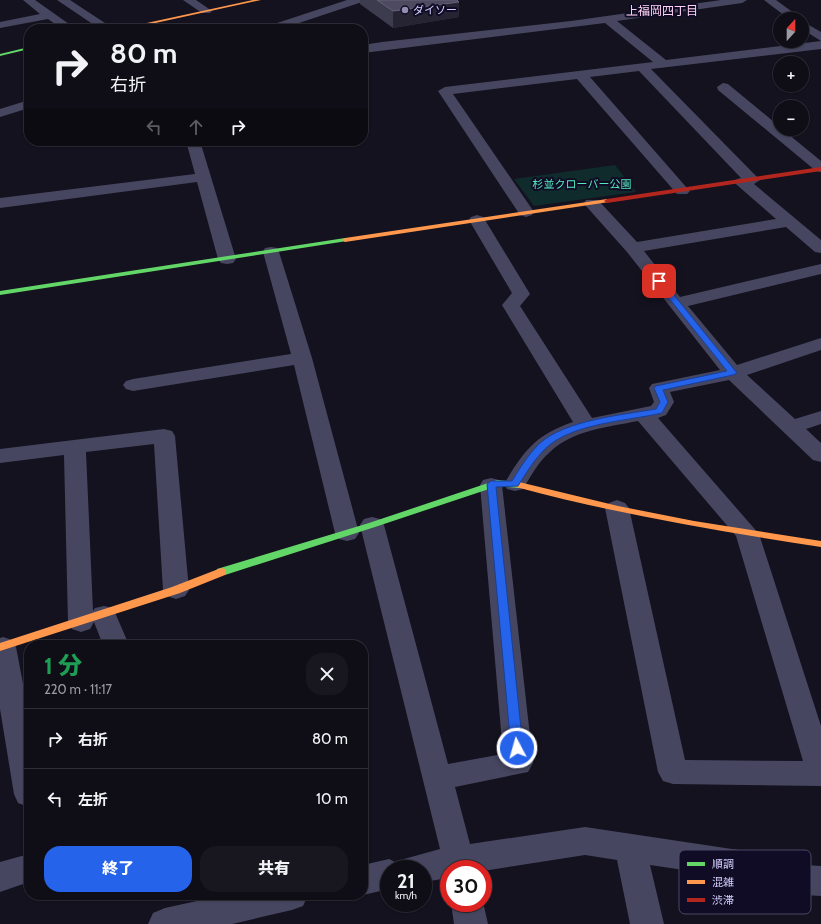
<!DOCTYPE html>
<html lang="ja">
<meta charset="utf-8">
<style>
:root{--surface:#0f0e17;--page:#181720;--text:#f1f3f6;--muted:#9b9ca1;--line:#2f2e36;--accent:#2563eb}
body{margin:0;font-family:Cabin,"Noto Sans JP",sans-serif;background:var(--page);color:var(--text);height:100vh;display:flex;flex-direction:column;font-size:15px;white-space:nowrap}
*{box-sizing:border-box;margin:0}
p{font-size:13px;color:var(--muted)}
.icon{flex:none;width:22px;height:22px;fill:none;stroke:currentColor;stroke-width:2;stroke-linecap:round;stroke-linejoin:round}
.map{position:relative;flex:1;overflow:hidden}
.details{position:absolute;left:24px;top:640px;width:344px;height:260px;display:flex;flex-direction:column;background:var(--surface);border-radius:16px;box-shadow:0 1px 3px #0004,0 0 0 1px var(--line)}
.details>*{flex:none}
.hud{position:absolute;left:24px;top:24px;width:344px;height:122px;border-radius:16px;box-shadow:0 1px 3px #0004,0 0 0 1px var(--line);background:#0f0e17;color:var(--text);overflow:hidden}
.needle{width:26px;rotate:21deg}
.fabs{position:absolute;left:773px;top:12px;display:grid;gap:8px}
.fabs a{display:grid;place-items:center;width:36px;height:36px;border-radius:50%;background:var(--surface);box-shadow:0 1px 3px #0004,0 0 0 1px var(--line);font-size:20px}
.speed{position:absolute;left:380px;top:860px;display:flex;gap:8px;font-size:20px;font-weight:700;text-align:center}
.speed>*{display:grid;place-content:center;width:52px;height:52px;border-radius:50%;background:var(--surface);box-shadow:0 1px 3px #0004,0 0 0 1px var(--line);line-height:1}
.speed small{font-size:10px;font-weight:400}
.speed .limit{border:6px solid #d22;background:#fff;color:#111}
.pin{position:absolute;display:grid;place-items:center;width:34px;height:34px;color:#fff;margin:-17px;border-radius:8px;box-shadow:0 2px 6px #0006}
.me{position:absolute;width:44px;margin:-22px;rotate:354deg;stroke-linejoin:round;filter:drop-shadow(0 0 3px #0008)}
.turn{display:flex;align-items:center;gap:14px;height:84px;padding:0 20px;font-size:18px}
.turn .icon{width:52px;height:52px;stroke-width:2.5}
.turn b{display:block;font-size:28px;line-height:34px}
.lanes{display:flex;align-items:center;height:38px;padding:0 20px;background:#0003;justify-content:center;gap:20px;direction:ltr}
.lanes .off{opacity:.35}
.round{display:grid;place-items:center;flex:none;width:42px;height:42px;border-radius:16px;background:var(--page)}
.head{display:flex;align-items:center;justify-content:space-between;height:68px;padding:0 20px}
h1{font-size:24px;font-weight:800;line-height:30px;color:#1e9e55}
.action{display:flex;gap:8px;margin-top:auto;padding:8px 20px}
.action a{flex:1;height:46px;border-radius:16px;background:var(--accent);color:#fff;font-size:16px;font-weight:800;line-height:46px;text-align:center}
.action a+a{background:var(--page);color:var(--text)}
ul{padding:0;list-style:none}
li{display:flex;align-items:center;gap:12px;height:60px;padding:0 20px;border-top:1px solid var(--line)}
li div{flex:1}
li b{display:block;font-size:15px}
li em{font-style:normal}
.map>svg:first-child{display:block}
.green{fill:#102b2b}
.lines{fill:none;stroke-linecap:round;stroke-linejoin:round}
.street{fill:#464660;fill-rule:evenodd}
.fast{fill:#63d668;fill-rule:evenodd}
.slow{fill:#ff974d;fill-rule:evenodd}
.jam{fill:#b3261e;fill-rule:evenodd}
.wall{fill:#3d3b4e}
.shaded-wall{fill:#262433}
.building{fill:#4e4b61;stroke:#63607a}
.route{fill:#2563eb;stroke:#184099}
.poi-dot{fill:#918eb1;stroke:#100c25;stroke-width:1.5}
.labels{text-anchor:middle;stroke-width:4;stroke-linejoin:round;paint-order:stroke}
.far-poi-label{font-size:11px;fill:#d4d0ff;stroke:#100c25;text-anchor:start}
.far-park-label{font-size:11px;fill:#52e9bd;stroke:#100c25}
.far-neighbourhood-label{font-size:12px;fill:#ffd2f1;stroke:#100c25}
.key{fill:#100c25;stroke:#4b4766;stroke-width:1}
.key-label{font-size:11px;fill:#d4d0ff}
</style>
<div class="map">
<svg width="821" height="924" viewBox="0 0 821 924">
<rect width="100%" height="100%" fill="#14121f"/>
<path class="green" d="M615,165L636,192L534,206L514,179Z"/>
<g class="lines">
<g class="street">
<path d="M23,0H35L76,29H62L48,19L0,28V22L40,14Z"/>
<path d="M57,0H70L114,29H100Z"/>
<path d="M183,0H196L212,11L210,13H202Z"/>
<path d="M347,0H363L362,2L281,29H263L265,27Z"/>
<path d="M721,0H747L742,3L617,21L666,60L821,41V49L651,69L757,177L760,180L754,184L821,240V253L815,252L786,227L644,251L680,297L821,264V274L688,306L737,365L821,338V350L747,375L795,419L821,411V424L806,429L821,443V462L813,460L729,380L670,392L674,402L666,415L658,418L759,534L821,726V786L673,784L663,781L658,772L605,508L609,503L617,500L625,503L629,508L685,760L803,761L736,536L638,421C608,427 573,430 550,452C538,462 531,476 523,489L515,491L507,489L504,484C524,451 535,435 573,422L502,305L512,293L469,220L471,217L477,215L483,217L485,220L530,294L520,306L592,418L651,406L654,402L649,388L652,384L720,370L627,252L586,206L584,203L586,200H598L637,242L776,219L737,185L734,182L737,179L741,178L639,71L590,77L687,188L690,191L687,194H677L577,79L453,94L534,212L532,215L526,217L520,215L438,91L445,87L653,62L605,23L363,53V45L382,42L571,21Z"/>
<path d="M764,0H776L802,19H789Z"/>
<path d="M802,21L821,32V41L802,29Z"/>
<path d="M723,83L728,84L780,127V129H782L821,161V172L816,171L718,90L717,87Z"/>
<path d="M29,100V108L0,117V109Z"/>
<path d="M186,141H200L236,259L233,263L227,264L221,263L218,259L197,182L0,208V198L195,174Z"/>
<path d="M271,247L277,248L279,252L312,358L359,533L355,539L347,541L339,539L335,533L294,365L133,391L126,389L123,385L126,381L133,379L291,354L263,252L265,248Z"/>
<path d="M164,429L172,431L175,436L189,590L185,596L176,599L167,596L163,590L154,444L86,452L93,611L95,608L104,606L113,608L129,645H103L94,622L90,629L81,632L72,629L68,622L64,455L0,463V449Z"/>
<path d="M491,478L499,480L502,485L533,763L528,772L455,787L470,844L585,827L752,852L805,865L821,866V896L805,895L752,880L650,865L664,924H630L617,860L585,855L483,871V869H449V878L423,882V869H389V889L363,895V865L389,859L401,865L404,859L440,849L360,525L364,519L372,517L380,519L384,525L448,764L503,754L480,485L483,480Z"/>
<path d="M3,637L12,640L16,647L29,715V807L18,803L14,794L0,709V638Z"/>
<path d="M29,854V882L0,892V862Z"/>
<path d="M224,895H308L303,906L292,910L232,924H148L153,913L165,908Z"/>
<path d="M483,902L488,924H454L451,903Z"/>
</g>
<g class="fast">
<path d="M29,47V49L0,56V54Z"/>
<path d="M345,238L348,240L347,241L0,295V291Z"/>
<path d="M497,480L519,482L524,485L519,488L498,486L375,527L225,575H217L216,572L217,569L369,523Z"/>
</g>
<g class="slow">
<path d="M253,0H261L128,29H119Z"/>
<path d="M607,199L610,201L609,202L345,242L342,240L345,238Z"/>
<path d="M519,482L618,506L694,521L821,541V547C718,531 616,514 516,487L514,485L516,483Z"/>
<path d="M221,568L225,569L226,572L225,575L180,593L0,651V643L172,587Z"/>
</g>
<path class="jam" d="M821,167V171L607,203L604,201L607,199Z"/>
</g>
<path class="wall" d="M360,0H457L459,17L393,28L360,4Z"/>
<path class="shaded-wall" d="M459,2V17L393,28V11Z"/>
<path class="building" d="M377,0H457L459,2L393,11Z"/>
<path class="route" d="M656,279H661L737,373L733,375L663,390L668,402L662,413C628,421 571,423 545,449C534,460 526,473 518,486L496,487L523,748L521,751L517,753L513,751L511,748L487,484L491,481H512C520,468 528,455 539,444C565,420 622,415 656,409L660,402L654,388L656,386L727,371L656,282Z"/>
<circle class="poi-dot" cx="405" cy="10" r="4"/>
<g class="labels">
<g class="far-poi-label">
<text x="413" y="14">ダイソー</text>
</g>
<g class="far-park-label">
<text x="582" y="188">杉並クローバー公園</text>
</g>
<g class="far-neighbourhood-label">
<text x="662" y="15">上福岡四丁目</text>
</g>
</g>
<rect x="679" y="850" width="132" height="64" rx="6" class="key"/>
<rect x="687" y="862" width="18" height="4" fill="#63d668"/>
<rect x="687" y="880" width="18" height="4" fill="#ff974d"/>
<rect x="687" y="898" width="18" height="4" fill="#b3261e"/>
<g class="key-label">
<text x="712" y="868">順調</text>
<text x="712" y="886">混雑</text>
<text x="712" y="904">渋滞</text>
</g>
</svg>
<div class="fabs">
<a><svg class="needle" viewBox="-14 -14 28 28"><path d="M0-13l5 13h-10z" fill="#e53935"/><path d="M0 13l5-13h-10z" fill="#9b9ca1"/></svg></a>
<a>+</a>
<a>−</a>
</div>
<div class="speed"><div>21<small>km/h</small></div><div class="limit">30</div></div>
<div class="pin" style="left:659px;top:281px;background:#d93025"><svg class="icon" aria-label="arrive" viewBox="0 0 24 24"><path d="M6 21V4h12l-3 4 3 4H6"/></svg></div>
<svg class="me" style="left:517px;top:748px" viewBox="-20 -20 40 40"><circle r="17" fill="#2563eb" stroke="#fff" stroke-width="3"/><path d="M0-11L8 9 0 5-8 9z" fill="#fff"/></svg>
<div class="hud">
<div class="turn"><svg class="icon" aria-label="right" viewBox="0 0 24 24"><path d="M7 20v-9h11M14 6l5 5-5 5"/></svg><div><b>80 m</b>右折</div></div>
<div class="lanes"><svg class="icon off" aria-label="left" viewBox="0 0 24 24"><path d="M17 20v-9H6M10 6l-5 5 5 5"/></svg><svg class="icon off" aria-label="ahead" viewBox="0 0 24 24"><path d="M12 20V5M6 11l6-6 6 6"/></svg><svg class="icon" aria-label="right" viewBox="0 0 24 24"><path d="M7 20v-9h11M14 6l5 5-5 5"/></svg></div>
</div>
<section class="details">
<div class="head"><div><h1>1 分</h1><p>220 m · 11:17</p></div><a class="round"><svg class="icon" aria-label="close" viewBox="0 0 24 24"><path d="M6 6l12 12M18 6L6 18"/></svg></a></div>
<ul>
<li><svg class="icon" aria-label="right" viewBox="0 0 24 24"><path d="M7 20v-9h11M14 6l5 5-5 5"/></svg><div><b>右折</b></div><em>80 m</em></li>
<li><svg class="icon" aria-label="left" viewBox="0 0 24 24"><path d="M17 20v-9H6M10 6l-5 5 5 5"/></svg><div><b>左折</b></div><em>10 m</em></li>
</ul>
<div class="action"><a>終了</a><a>共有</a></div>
</section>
</div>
